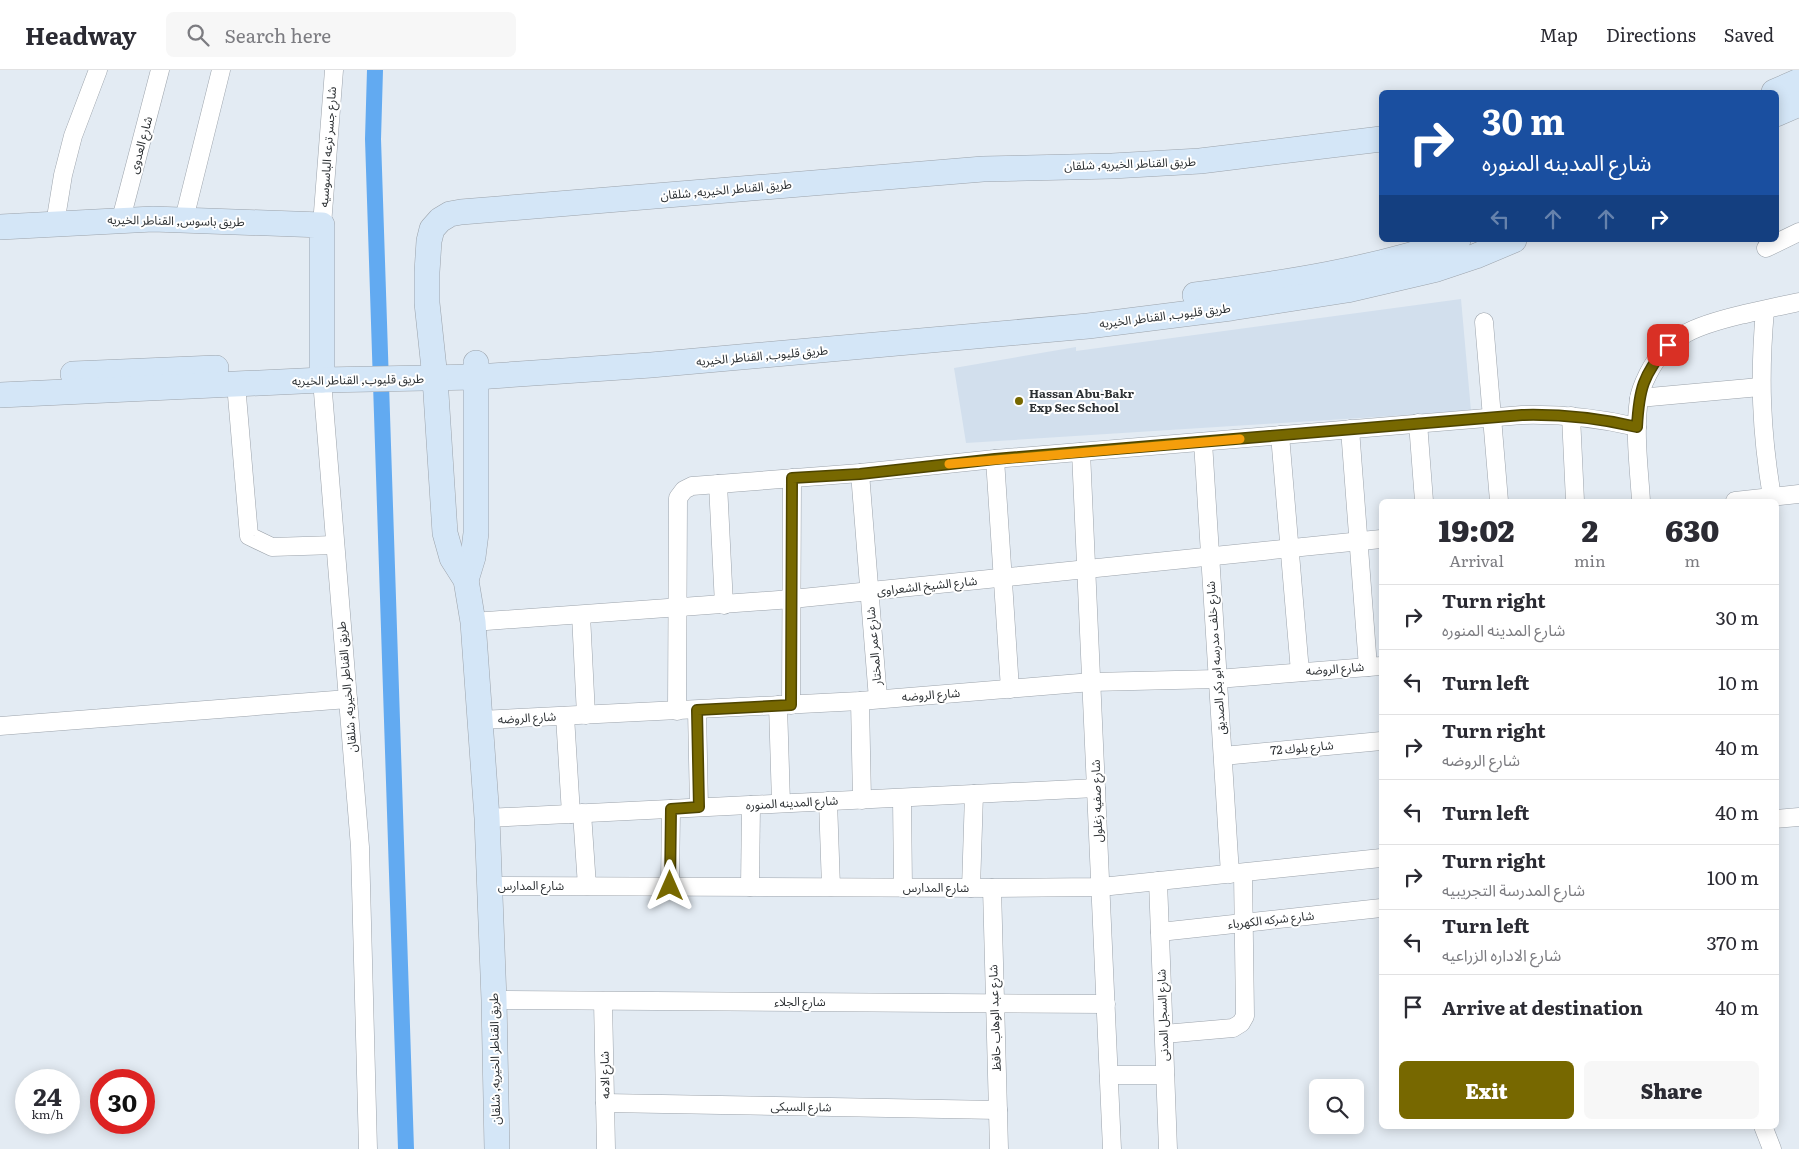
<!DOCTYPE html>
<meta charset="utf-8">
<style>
:root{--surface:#fff;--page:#f7f7f7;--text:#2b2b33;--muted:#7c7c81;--line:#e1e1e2;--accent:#776800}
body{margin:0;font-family:Literata,"Noto Sans Arabic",serif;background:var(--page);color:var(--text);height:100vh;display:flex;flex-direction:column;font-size:19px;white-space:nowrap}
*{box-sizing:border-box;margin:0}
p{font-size:16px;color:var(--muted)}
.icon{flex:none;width:28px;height:28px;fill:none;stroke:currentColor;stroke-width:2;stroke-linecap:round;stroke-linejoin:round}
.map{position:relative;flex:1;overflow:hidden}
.details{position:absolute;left:1379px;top:429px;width:400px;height:630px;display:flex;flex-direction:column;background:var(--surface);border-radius:8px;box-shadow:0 2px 12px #0003}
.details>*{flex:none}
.guide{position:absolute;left:1379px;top:20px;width:400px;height:152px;border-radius:8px;box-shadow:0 2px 12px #0003;background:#1a4fa0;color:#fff;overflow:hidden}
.tools{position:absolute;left:1309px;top:1009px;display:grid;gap:10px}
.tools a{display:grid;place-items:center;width:55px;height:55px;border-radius:8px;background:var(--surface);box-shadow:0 2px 12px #0003;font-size:25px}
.speed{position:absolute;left:15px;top:999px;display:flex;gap:10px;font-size:25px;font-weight:700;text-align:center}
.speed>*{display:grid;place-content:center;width:65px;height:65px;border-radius:50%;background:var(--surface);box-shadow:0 2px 12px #0003;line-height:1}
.speed small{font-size:12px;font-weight:400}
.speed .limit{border:8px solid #d22;background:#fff;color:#111}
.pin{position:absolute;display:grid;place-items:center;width:42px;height:42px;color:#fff;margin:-21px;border-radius:10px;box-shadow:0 2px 8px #0006}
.me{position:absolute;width:55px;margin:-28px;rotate:0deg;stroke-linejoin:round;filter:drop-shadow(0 0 4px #0008)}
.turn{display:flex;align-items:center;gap:18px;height:105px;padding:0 20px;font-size:22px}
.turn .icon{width:65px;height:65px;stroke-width:2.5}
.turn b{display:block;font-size:35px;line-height:42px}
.lanes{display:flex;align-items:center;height:48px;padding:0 20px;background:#0003;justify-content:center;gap:25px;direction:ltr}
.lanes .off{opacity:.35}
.eta{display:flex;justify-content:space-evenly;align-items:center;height:85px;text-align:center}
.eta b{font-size:30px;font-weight:800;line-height:35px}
.primary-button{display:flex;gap:10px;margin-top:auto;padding:10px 20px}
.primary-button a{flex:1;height:58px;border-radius:8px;background:var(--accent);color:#fff;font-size:20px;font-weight:800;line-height:58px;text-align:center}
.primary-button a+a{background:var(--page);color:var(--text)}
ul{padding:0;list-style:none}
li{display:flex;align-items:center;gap:15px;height:65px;padding:0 20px;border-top:1px solid var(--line)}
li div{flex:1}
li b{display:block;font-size:19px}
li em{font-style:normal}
header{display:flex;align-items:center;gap:30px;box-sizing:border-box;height:70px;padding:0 25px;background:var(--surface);border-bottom:1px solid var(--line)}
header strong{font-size:24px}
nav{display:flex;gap:28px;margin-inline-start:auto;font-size:18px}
.search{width:350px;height:45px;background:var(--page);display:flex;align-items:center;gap:12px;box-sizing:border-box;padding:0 18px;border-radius:8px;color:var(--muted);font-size:19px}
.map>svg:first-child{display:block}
.built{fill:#d2dfed}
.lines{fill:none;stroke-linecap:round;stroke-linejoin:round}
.canal{stroke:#62aaf1;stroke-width:16}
.street-casing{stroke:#9ca3ab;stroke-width:19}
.secondary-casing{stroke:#9ca3ab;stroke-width:26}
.street{stroke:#fff;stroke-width:18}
.secondary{stroke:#d4e6f7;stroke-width:25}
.route-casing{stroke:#4d4400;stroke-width:12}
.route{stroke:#776800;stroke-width:9}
.slow{stroke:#f59e0b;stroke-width:9}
.poi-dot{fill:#776800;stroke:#fff;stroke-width:2}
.labels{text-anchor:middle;stroke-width:4;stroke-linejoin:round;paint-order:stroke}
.street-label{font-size:12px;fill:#2c3033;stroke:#fff}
.poi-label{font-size:12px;font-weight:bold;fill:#2c3033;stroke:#fff;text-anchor:start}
</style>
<header>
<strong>Headway</strong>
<div class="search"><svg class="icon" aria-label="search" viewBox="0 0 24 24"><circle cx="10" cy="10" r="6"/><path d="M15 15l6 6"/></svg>Search here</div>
<nav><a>Map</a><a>Directions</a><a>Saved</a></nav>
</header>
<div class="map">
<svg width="1799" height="1079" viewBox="0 0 1799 1079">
<rect width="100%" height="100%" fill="#e3ebf3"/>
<path class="built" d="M1461,229L1471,341L966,373L954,298L1076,277V281Z"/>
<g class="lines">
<path class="canal" d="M375,0L373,69L406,1079"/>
<g class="street-casing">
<g id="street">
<path d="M121,149L160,0"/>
<path d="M184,149L221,0"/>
<path d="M55,154L63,105L73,66L98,0"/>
<path d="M322,155L334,0"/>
<path d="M1766,178L1799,162"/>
<path d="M1765,240C1759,307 1761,361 1772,427"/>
<path d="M1484,252L1499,431"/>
<path d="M322,310L360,777L368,1079"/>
<path d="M236,314L249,466L272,477L335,475"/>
<path d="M1639,328L1760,317"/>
<path d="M1571,346L1575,431"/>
<path d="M1418,353L1424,431"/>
<path d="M1350,359L1368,597"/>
<path d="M1280,365L1300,602"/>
<path d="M1203,372L1230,804"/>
<path d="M1081,382L1112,1079"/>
<path d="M995,389L1010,619"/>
<path d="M860,403L878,629"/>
<path d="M718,414L724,535"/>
<path d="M1641,431C1639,398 1634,362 1639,329C1640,320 1644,312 1648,304C1668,264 1699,255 1740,245C1759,241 1779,236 1799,232"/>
<path d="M1735,431L1799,424"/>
<path d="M581,545L586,645"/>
<path d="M473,552L792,529L1381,469"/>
<path d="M860,631L862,730"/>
<path d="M778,635L781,733"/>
<path d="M791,635L792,408"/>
<path d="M697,640L699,737"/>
<path d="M677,641L678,428L684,420L692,416L860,403L995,389L1522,345C1561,344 1598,348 1637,357"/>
<path d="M565,646L571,744"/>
<path d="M480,650L860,631L1092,612L1217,609L1381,596"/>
<path d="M0,656L348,629"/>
<path d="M1223,686L1381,671"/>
<path d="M902,728L903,818"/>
<path d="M828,731L831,817"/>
<path d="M582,743L587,816"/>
<path d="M487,748L1096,718"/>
<path d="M1776,749L1799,747"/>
<path d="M1158,811L1168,1079"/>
<path d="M490,816L992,818L1101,817L1381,788"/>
<path d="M670,816L671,739"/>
<path d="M750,817L751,735"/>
<path d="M971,818L974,724"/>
<path d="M992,818L999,1079"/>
<path d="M1160,862L1381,838"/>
<path d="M494,930L1106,934"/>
<path d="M603,931L606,1079"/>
<path d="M1164,964L1233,958L1241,953L1245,946L1243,803"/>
<path d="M1109,1005H1165"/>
<path d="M605,1033L998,1040"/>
<path d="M1763,1056L1772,1079"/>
</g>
</g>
<g class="secondary-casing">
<g id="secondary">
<path d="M1774,22L1799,11"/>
<path d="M1776,44L1799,34"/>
<path d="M0,157L153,149L322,155V310"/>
<path d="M1195,225C1284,213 1373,200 1458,170"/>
<path d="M73,304L216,298"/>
<path d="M0,325L322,310L476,307L651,295L1088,256L1231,238L1347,220L1437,199L1476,186L1514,170"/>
<path d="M466,510L473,487L476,463V293"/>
<path d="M497,1079L494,930L487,748L473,552L466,510L452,488L445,463L435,308L427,233V202L429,171L432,159L440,150L450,144L461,142L983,99L1112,96L1200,91L1381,69"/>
</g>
</g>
<use href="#street" class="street"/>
<use href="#secondary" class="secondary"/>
</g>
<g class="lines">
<g class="route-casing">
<path id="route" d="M670,816L671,739L699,737L697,640L791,635L792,408L860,404L995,389L1522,345C1561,344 1598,348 1637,357C1639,319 1643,305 1668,275"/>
</g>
<use href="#route" class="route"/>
<path class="slow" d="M949,394L1240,369"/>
</g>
<circle class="poi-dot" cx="1019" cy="331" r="5"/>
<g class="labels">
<g class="street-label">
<text transform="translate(141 75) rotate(-75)" y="4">شارع العدوى</text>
<text transform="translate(328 77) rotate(-86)" y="4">شارع جسر ترعه الباسوسيه</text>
<text transform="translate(1130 94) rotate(-2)" y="4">طريق القناطر الخيريه, شلقان</text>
<text transform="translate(726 120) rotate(-5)" y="4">طريق القناطر الخيريه, شلقان</text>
<text transform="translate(176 151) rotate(1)" y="4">طريق باسوس, القناطر الخيريه</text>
<text transform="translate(1165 246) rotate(-7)" y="4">طريق قليوب, القناطر الخيريه</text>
<text transform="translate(762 286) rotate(-5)" y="4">طريق قليوب, القناطر الخيريه</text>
<text transform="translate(358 310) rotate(-1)" y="4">طريق قليوب, القناطر الخيريه</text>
<text transform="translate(927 516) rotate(-6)" y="4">شارع الشيخ الشعراوى</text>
<text transform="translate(874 576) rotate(-95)" y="4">شارع عمر المختار</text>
<text transform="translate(1216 588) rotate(-94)" y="4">شارع خلف مدرسه ابو بكر الصديق</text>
<text transform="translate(1335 599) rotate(-4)" y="4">شارع الروضه</text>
<text transform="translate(347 617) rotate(-95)" y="4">طريق القناطر الخيريه, شلقان</text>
<text transform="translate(931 625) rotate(-4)" y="4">شارع الروضه</text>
<text transform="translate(527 648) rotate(-3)" y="4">شارع الروضه</text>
<text transform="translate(1302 678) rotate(-5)" y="4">شارع بلوك 72</text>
<text transform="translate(1097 731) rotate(-92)" y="4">شارع صفيه زغلول</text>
<text transform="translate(792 733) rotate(-3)" y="4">شارع المدينه المنوره</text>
<text x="531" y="820">شارع المدارس</text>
<text x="936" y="822">شارع المدارس</text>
<text transform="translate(1271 850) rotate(-6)" y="4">شارع شركه الكهرباء</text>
<text x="800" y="936">شارع الجلاء</text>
<text transform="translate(1163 945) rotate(-92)" y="4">شارع السجل المدنى</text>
<text transform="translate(995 948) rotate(-92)" y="4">شارع عبد الوهاب حافظ</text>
<text transform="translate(495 989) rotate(-91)" y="4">طريق القناطر الخيريه, شلقان</text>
<text transform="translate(605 1005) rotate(-91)" y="4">شارع الامه</text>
<text transform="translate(801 1037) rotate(1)" y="4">شارع السبكى</text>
</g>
<g class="poi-label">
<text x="1029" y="328">Hassan Abu-Bakr<tspan x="1029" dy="14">Exp Sec School</tspan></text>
</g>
</g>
</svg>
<div class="tools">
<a><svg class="icon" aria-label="search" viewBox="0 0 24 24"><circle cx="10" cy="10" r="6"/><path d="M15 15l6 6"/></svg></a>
</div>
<div class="speed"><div>24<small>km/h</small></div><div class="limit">30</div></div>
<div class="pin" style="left:1668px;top:275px;background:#d93025"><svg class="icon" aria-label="arrive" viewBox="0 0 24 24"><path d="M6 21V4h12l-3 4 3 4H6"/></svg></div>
<svg class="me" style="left:670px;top:816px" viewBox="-20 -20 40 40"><path d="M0-17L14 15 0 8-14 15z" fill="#776800" stroke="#fff" stroke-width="4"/></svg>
<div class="guide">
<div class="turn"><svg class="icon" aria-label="right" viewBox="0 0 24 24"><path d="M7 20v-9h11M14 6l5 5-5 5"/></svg><div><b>30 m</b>شارع المدينه المنوره</div></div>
<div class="lanes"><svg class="icon off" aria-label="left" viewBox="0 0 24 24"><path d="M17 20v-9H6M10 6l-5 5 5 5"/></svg><svg class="icon off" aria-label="ahead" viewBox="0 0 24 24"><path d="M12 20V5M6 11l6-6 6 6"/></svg><svg class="icon off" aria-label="ahead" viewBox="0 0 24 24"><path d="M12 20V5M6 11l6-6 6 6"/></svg><svg class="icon" aria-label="right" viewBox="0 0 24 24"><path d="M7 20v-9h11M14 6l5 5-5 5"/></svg></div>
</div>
<section class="details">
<div class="eta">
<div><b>19:02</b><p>Arrival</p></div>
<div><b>2</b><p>min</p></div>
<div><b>630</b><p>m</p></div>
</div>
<ul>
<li><svg class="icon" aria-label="right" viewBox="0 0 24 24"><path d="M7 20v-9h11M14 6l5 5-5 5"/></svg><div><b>Turn right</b><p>شارع المدينه المنوره</p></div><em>30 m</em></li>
<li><svg class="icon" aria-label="left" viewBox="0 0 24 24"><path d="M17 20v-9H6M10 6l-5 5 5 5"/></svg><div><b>Turn left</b></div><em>10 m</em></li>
<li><svg class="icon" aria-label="right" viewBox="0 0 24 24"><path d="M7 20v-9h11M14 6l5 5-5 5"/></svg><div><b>Turn right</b><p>شارع الروضه</p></div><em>40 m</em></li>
<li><svg class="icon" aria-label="left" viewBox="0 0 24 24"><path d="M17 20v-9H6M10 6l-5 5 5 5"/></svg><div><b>Turn left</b></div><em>40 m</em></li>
<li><svg class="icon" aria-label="right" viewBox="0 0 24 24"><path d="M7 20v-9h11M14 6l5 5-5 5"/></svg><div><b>Turn right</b><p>شارع المدرسة التجريبيه</p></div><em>100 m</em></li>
<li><svg class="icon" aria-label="left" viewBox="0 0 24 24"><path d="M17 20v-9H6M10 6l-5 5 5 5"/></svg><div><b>Turn left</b><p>شارع الاداره الزراعيه</p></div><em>370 m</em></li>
<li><svg class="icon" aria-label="arrive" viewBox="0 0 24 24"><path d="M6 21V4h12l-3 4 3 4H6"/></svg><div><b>Arrive at destination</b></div><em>40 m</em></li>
</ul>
<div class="primary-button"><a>Exit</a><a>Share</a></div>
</section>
</div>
